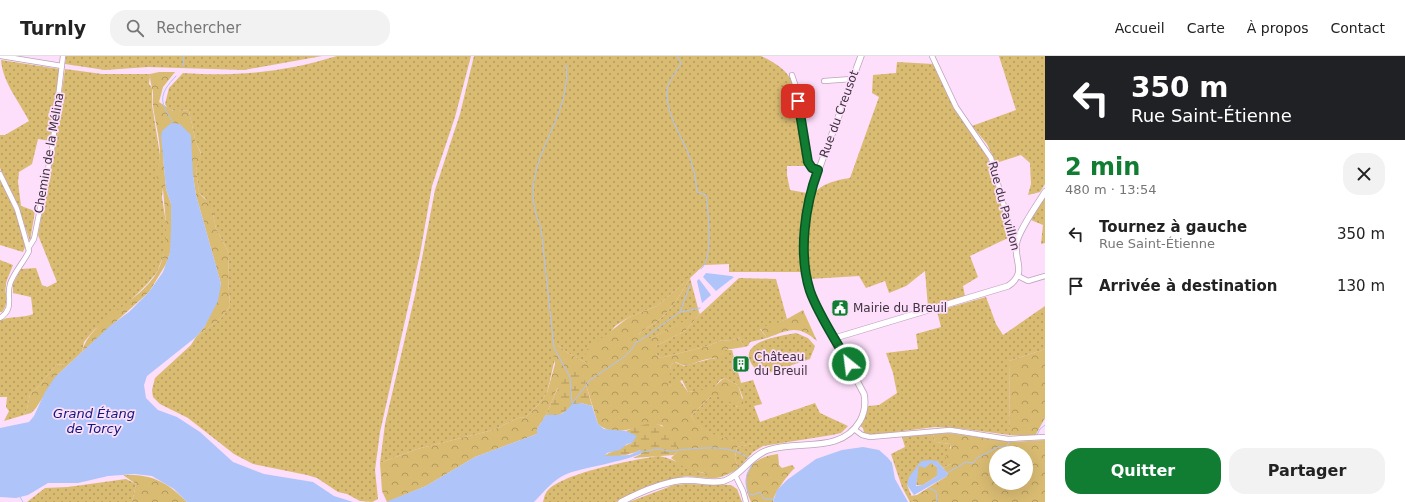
<!DOCTYPE html>
<html lang="fr">
<meta charset="utf-8">
<style>
:root{--surface:#fff;--page:#f2f2f2;--text:#222;--muted:#767676;--line:#e0e0e0;--accent:#107d32}
body{margin:0;font-family:"DejaVu Sans",sans-serif;background:var(--page);color:var(--text);height:100vh;display:flex;flex-direction:column;font-size:15px;white-space:nowrap}
*{box-sizing:border-box;margin:0}
p{font-size:13px;color:var(--muted)}
.icon{flex:none;width:22px;height:22px;fill:none;stroke:currentColor;stroke-width:2;stroke-linecap:round;stroke-linejoin:round}
.map{position:relative;flex:1;overflow:hidden}
.side{display:flex;flex-direction:column;background:var(--surface);width:360px}
.side>*{flex:none}
.hud{background:#202124;color:#fff;overflow:hidden}
.buttons{position:absolute;left:989px;top:390px;display:grid;gap:8px}
.buttons a{display:grid;place-items:center;width:44px;height:44px;border-radius:50%;background:var(--surface);box-shadow:0 4px 16px #0002;font-size:20px}
.pin{position:absolute;display:grid;place-items:center;width:34px;height:34px;color:#fff;margin:-17px;border-radius:8px;box-shadow:0 2px 6px #0006}
.me{position:absolute;width:44px;margin:-22px;rotate:331deg;stroke-linejoin:round;filter:drop-shadow(0 0 3px #0008)}
.turn{display:flex;align-items:center;gap:14px;height:84px;padding:0 20px;font-size:18px}
.turn .icon{width:52px;height:52px;stroke-width:2.5}
.turn b{display:block;font-size:28px;line-height:34px}
.round{display:grid;place-items:center;flex:none;width:42px;height:42px;border-radius:16px;background:var(--page)}
.summary{display:flex;align-items:center;justify-content:space-between;height:68px;padding:0 20px}
h1{font-size:24px;font-weight:700;line-height:30px;color:var(--accent)}
.button{display:flex;gap:8px;margin-top:auto;padding:8px 20px}
.button a{flex:1;height:46px;border-radius:16px;background:var(--accent);color:#fff;font-size:16px;font-weight:700;line-height:46px;text-align:center}
.button a+a{background:var(--page);color:var(--text)}
ul{padding:0;list-style:none}
li{display:flex;align-items:center;gap:12px;height:52px;padding:0 20px}
li div{flex:1}
li b{display:block;font-size:15px}
li em{font-style:normal}
header{display:flex;align-items:center;gap:24px;box-sizing:border-box;height:56px;padding:0 20px;background:var(--surface);border-bottom:1px solid var(--line)}
header strong{font-size:19px}
nav{display:flex;gap:22px;margin-inline-start:auto;font-size:14px}
.search{width:280px;height:36px;background:var(--page);display:flex;align-items:center;gap:10px;box-sizing:border-box;padding:0 14px;border-radius:16px;color:var(--muted);font-size:15px}
main{display:flex;flex:1;min-height:0}
.map>svg:first-child{display:block}
.grass{fill:url(#grass-dots)}
.forest{fill:url(#forest-crowns);fill-rule:evenodd}
.wetland{fill:url(#wetland-marsh)}
.water{fill:#afc4f9;fill-rule:evenodd}
.lines{fill:none;stroke-linecap:round;stroke-linejoin:round}
.stream{stroke:#afc4f9;stroke-width:1}
.minor-casing{stroke:#bea1bd;stroke-width:6}
.tertiary-casing{stroke:#bea1bd;stroke-width:7}
.minor{stroke:#fff;stroke-width:4.5}
.tertiary{stroke:#fff;stroke-width:5.5}
.route-casing{stroke:#0a5120;stroke-width:10}
.route{stroke:#107d32;stroke-width:7}
.labels{text-anchor:middle;stroke-width:3.5;stroke-linejoin:round;paint-order:stroke}
.street-label{font-size:12px;fill:#403440;stroke:#fddefb}
.poi-label{font-size:12px;fill:#403440;stroke:#fddefb;text-anchor:start}
.water-label{font-size:13px;font-style:italic;fill:#0e177a;stroke:#fddefb}
</style>
<header>
<strong>Turnly</strong>
<div class="search"><svg class="icon" aria-label="search" viewBox="0 0 24 24"><circle cx="10" cy="10" r="6"/><path d="M15 15l6 6"/></svg>Rechercher</div>
<nav><a>Accueil</a><a>Carte</a><a>À propos</a><a>Contact</a></nav>
</header>
<main>
<div class="map">
<svg width="1045" height="446" viewBox="0 0 1045 446">
<defs>
<pattern id="grass-dots" width="8" height="8" patternUnits="userSpaceOnUse"><rect width="8" height="8" fill="#d9bb72"/><path d="M2 2h.1M6 6h.1" fill="none" stroke="#b1995f" stroke-width="1.8" stroke-linecap="round"/></pattern>
<pattern id="forest-crowns" width="20" height="18" patternUnits="userSpaceOnUse"><rect width="20" height="18" fill="#d9bb72"/><path d="M2 6a3 3 0 1 1 6 0M12 15a3 3 0 1 1 6 0" fill="none" stroke="#b1995f"/></pattern>
<pattern id="wetland-marsh" width="20" height="14" patternUnits="userSpaceOnUse"><rect width="20" height="14" fill="#d9bb72"/><path d="M1 5h8M5 5V1M11 12h8M15 12V8" fill="none" stroke="#b1995f"/></pattern>
</defs>
<rect width="100%" height="100%" fill="#fddefb"/>
<g class="grass">
<path d="M66,0H322L244,14L148,11L105,14L65,8Z"/>
<path d="M337,0H471L455,61L432,130L420,198L380,376L375,414L378,443L372,446L360,445L347,438L338,436L317,422L307,419L253,408L234,398L188,362L160,348L153,341L152,334L155,322L191,289L196,281L221,262L230,250L228,222L229,197L216,173L213,158L205,142L199,137L196,114L201,97L196,87L189,55C180,54 170,58 165,48L169,32L183,17C237,21 285,16 337,0Z"/>
<path d="M474,0H761C776,7 787,14 794,29L806,104V110H787V119L790,134L807,137L802,156L803,216H729V208L704,209L690,222L699,256L695,260L650,283L639,278C644,273 649,271 655,267C669,257 682,237 690,222L657,250L629,261L615,270L587,307L568,297L558,289L547,337L538,349L526,361L518,362L493,374L417,393L380,407L385,368L415,239L435,134L460,58Z"/>
<path d="M999,0H1045V128L1040,136L1028,139L1031,128L1030,107L1021,99L996,107L987,88L972,70L1016,54Z"/>
<path d="M1,4L59,13L51,85L38,83L32,108L19,116L18,126L21,150L35,155L30,185L17,147L0,112V79H5L29,65C19,45 3,27 1,4Z"/>
<path d="M897,6L933,8L955,54L987,99L1010,181L970,200L978,221L963,230L965,240L928,251L925,215L906,230L889,237L885,225L866,232L859,220L810,223C808,206 803,153 812,140C821,127 837,124 850,122L879,41L872,37L873,19L896,17Z"/>
<path d="M65,13L102,18H150L149,28L152,32V49L160,99L157,122L163,131L162,141L166,167L167,187L163,201L157,216L148,227L128,247L94,274L84,286L82,296L55,321L64,308L56,309L38,331L30,338L27,353L24,359L4,365L9,355L6,351L7,341H0V265C10,259 22,263 33,258L31,241L13,237V228L21,213L36,212L42,229L47,231L57,226L38,179L53,97Z"/>
<path d="M0,123L18,162L25,191L23,196L0,189Z"/>
<path d="M1045,141V187L1041,188L1043,169L1031,164Z"/>
<path d="M0,204L13,209C11,215 7,222 6,228C4,239 10,246 2,256H0Z"/>
<path d="M739,222L776,223L787,263L760,273L767,282L750,286L748,290L744,291L739,281L731,285L722,284L708,290L660,302L656,298V290L685,275L700,258Z"/>
<path d="M986,241L996,268L1003,279L1045,250V293L1009,305L1010,379L956,372L935,371L872,379L864,377L863,372L860,370L868,350L879,349L897,337L893,317L886,297L918,293L916,278L941,271L937,255Z"/>
<path d="M796,277L808,282L815,290L810,303L762,319C726,289 772,281 796,277Z"/>
<path d="M725,294H732L741,327L753,324L762,348L754,350L760,366L815,347L820,357L848,370L841,377L832,379L763,390L753,396L738,413L735,401L737,391L753,388C733,386 701,379 691,360L711,340C720,339 732,344 737,351L743,342L738,329L724,322C718,324 717,330 712,333C705,336 696,334 688,336L682,324L671,330L667,329L671,309L674,306L684,310L710,303H725Z"/>
<path d="M933,378L935,386L950,388L951,408L943,412L937,405L907,429L914,446H910L902,431L891,398L905,391L902,381Z"/>
<path d="M659,400C677,403 690,415 708,418V422L686,420L665,425L648,430L616,446H543C544,443 544,440 546,437C556,418 637,403 659,400Z"/>
<path d="M126,423L136,428L132,446H27L45,432L68,431Z"/>
<path d="M685,428L731,429L737,433L742,446H629L674,429Z"/>
</g>
<g class="forest">
<path d="M159,16H175L163,31L159,46L173,55H189L196,87L201,98L196,114L199,137L210,148L213,158L216,173L229,197L228,222L230,250L221,262L196,281L205,270L221,228L196,139L193,119L163,100L166,133L171,148L172,184L170,197L166,208L149,236L82,296C90,263 140,247 157,216C171,190 165,161 163,133C162,129 158,126 157,122C155,115 160,106 160,98C160,82 155,66 153,50C152,45 154,38 152,32C151,27 150,24 150,18Z"/>
<path d="M688,220L690,222C682,237 669,257 655,267C649,271 644,273 639,278L646,279L650,283L694,260L699,256L700,258L685,275L656,290V298L660,302L708,290L722,284L731,285L739,281L744,291L725,294V303L722,305C709,297 693,311 683,309C680,309 678,306 674,306L671,309L668,329L671,330L678,322L688,336L713,332L724,322L738,329L745,352L743,353C732,349 724,339 711,340L691,360C702,379 734,386 754,388L737,391L735,401L738,413C727,419 720,423 708,422V418L685,412L671,402L677,396L662,369C639,365 618,385 598,368L584,322L557,333L546,359L537,373V378L475,401L426,430L387,446L382,435L380,407L417,393L493,374L518,362L526,361L538,349L547,337L555,308L551,288L558,289L568,297L587,307L585,295L629,261L657,250L684,227Z"/>
<path d="M803,254L817,285C797,268 789,274 767,282L760,272L787,263Z"/>
<path d="M1045,293V362L1035,380L1010,379L1009,305Z"/>
<path d="M64,308L36,352L31,357L24,359L27,353L30,338L38,331L56,309Z"/>
<path d="M949,377L1013,386L1045,384V446H914L910,440L917,439L947,420L948,418L943,412L951,408L946,403V400L951,392L950,388L935,386L933,378ZM996,397H1026V427H996Z"/>
<path d="M778,398L779,409L782,412L792,409L795,412C789,417 773,438 773,446H751C738,419 750,401 778,398Z"/>
<path d="M931,407L937,411V420L923,429H916L919,410L927,411Z"/>
<path d="M123,419C152,418 166,425 187,446H132L136,428Z"/>
</g>
<g class="wetland">
<path d="M573,316H578L584,321L592,350L581,347L555,361L546,359C553,344 558,325 573,316Z"/>
<path d="M652,367C666,369 678,380 677,396L674,399L633,402L641,398L640,394C633,398 611,403 604,400C605,399 630,387 632,387L631,379L626,375L638,370Z"/>
</g>
<g class="water">
<path d="M171,67L180,68L191,79L193,119L196,139L221,228L218,245L205,270L196,281L147,320L144,329L146,342L158,354L177,361L200,376L233,406L264,418L313,426L334,440L353,446H187L174,433L152,420L135,418L108,420L78,427H48L28,439L16,442L0,441V372L29,366L34,360L45,336L55,321L110,270L129,256L149,236L163,216L170,197L171,170V148L166,133L161,80L162,75Z"/>
<path d="M706,217L731,220L734,221L716,235L703,221Z"/>
<path d="M699,223L711,239L702,247L697,225Z"/>
<path d="M581,347L592,350L598,368L604,373L626,375L637,380L632,387L627,388L620,394L607,397L605,400L630,399L640,394L643,396C636,403 583,412 569,417C553,423 545,435 534,446H386L426,430L475,401L537,378V373L546,359C561,358 560,362 572,348Z"/>
<path d="M863,391L879,394L888,402L892,407L895,423L908,446H773L777,434L787,424L816,403L842,394Z"/>
<path d="M931,404L937,405L948,418L947,420L914,439L907,429L909,421L921,405ZM931,407L937,411V420L923,429L916,430L919,410L925,412Z"/>
</g>
<g class="lines">
<g class="stream">
<path d="M677,0L681,7C677,16 668,25 667,34C665,61 686,84 692,109C695,118 696,127 697,136L706,139C708,155 714,203 701,213"/>
<path d="M566,9C573,68 512,108 541,172L554,292L570,321L572,348"/>
<path d="M183,10L184,0"/>
<path d="M174,68C160,46 157,40 176,20"/>
<path d="M681,256L700,252"/>
<path d="M572,348L590,324L624,301L632,293L636,286L641,284L680,256L690,229"/>
<path d="M1037,379L1040,373L1045,369"/>
<path d="M642,396C647,396 653,393 658,393C662,393 666,395 670,395C693,393 732,386 749,403"/>
<path d="M753,407C747,418 743,424 749,438L753,439L760,436L764,443H774"/>
<path d="M947,417L966,406L973,407L978,401C989,398 995,388 1006,392L1010,385"/>
<path d="M929,432L936,435L937,446"/>
<path d="M20,441L23,446"/>
</g>
<g class="minor-casing">
<g id="minor">
<path d="M1,0L62,10"/>
<path d="M932,0L956,51L991,102L1012,180L1016,189"/>
<path d="M792,19L796,31L809,106L813,112L818,114"/>
<path d="M824,25L852,23"/>
<path d="M0,118L17,153L29,195C24,206 14,216 10,228C6,242 15,252 0,262"/>
<path d="M29,191L34,183L52,93L63,0"/>
<path d="M1018,220L1028,225L1045,220"/>
<path d="M854,373L862,379L870,381L950,374L1008,383L1045,381"/>
<path d="M735,419L743,435L746,446"/>
</g>
</g>
<g class="tertiary-casing">
<g id="tertiary">
<path d="M835,282L1008,230C1029,216 1012,203 1017,185C1021,171 1037,149 1045,136"/>
<path d="M621,446C640,436 665,425 687,424C699,424 712,428 724,425C742,419 750,400 768,394C799,384 841,398 860,365C865,356 866,348 864,338L810,236C794,179 811,133 831,81C841,54 851,27 861,0"/>
</g>
</g>
<use href="#minor" class="minor"/>
<use href="#tertiary" class="tertiary"/>
</g>
<g class="lines">
<g class="route-casing">
<path id="route" d="M798,45L808,106L812,112L818,114C805,149 798,198 810,235C818,258 837,286 849,308"/>
</g>
<use href="#route" class="route"/>
</g>
<defs>
<g id="civic-square" transform="scale(0.9)"><rect x="-9" y="-9" width="18" height="18" rx="4" fill="#107d32" stroke="#fddefb"/><path d="M-.6-6.5H3V-4.5H.6V-3L4-1V1h2V6H-6V1h2V-1L-.6-3ZM-1.2 2.5V6h2.4V2.5Z" fill="#fff"/></g>
<g id="building-square" transform="scale(0.9)"><rect x="-9" y="-9" width="18" height="18" rx="4" fill="#107d32" stroke="#fddefb"/><path d="M-4-6H4V6H1V3H-1V6H-4ZM-2.5-4.3h1.7v1.8h-1.7ZM.8-4.3h1.7v1.8H.8ZM-2.5-1h1.7V.8h-1.7ZM.8-1h1.7V.8H.8Z" fill="#fff"/></g>
</defs>
<g fill-rule="evenodd">
<use href="#civic-square" x="840" y="252"/>
<use href="#building-square" x="741" y="308"/>
</g>
<g class="labels">
<g class="street-label">
<text transform="translate(839 58) rotate(-70)" y="4">Rue du Creusot</text>
<text transform="translate(49 97) rotate(-80)" y="4">Chemin de la Mélina</text>
<text transform="translate(1004 150) rotate(75)" y="4">Rue du Pavillon</text>
</g>
<g class="poi-label">
<text x="853" y="256">Mairie du Breuil</text>
<text x="754" y="305">Château<tspan x="754" dy="14">du Breuil</tspan></text>
</g>
<g class="water-label">
<text x="94" y="362">Grand Étang<tspan x="94" dy="15">de Torcy</tspan></text>
</g>
</g>
</svg>
<div class="buttons">
<a><svg class="icon" aria-label="layers" viewBox="0 0 24 24"><path d="M12 4l9 5-9 5-9-5zM3 14l9 5 9-5"/></svg></a>
</div>
<div class="pin" style="left:798px;top:45px;background:#d93025"><svg class="icon" aria-label="arrive" viewBox="0 0 24 24"><path d="M6 21V4h12l-3 4 3 4H6"/></svg></div>
<svg class="me" style="left:849px;top:308px" viewBox="-20 -20 40 40"><circle r="17" fill="#107d32" stroke="#fff" stroke-width="3"/><path d="M0-11L8 9 0 5-8 9z" fill="#fff"/></svg>
</div>
<section class="side">
<div class="hud">
<div class="turn"><svg class="icon" aria-label="left" viewBox="0 0 24 24"><path d="M17 20v-9H6M10 6l-5 5 5 5"/></svg><div><b>350 m</b>Rue Saint-Étienne</div></div>
</div>
<div class="summary"><div><h1>2 min</h1><p>480 m · 13:54</p></div><a class="round"><svg class="icon" aria-label="close" viewBox="0 0 24 24"><path d="M6 6l12 12M18 6L6 18"/></svg></a></div>
<ul>
<li><svg class="icon" aria-label="left" viewBox="0 0 24 24"><path d="M17 20v-9H6M10 6l-5 5 5 5"/></svg><div><b>Tournez à gauche</b><p>Rue Saint-Étienne</p></div><em>350 m</em></li>
<li><svg class="icon" aria-label="arrive" viewBox="0 0 24 24"><path d="M6 21V4h12l-3 4 3 4H6"/></svg><div><b>Arrivée à destination</b></div><em>130 m</em></li>
</ul>
<div class="button"><a>Quitter</a><a>Partager</a></div>
</section>
</main>
